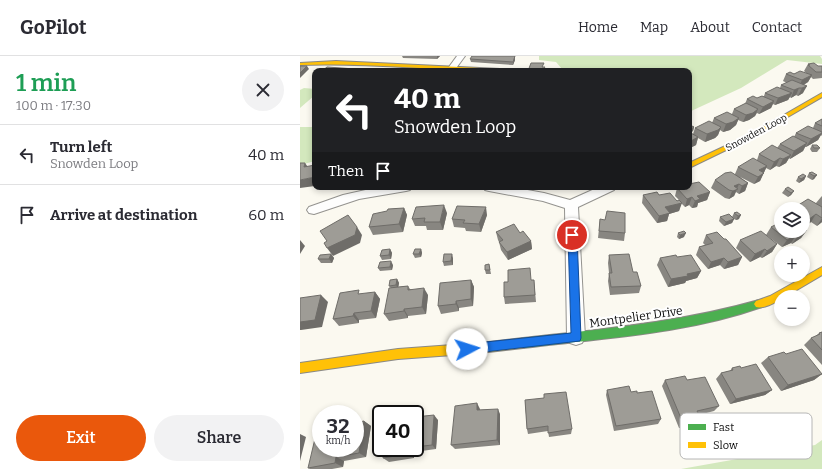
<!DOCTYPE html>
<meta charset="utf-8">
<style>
:root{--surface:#fff;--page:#f2f2f3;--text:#2b2b33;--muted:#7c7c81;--line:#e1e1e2;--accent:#ea580c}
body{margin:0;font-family:Bitter,serif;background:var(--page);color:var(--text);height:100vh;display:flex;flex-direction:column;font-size:15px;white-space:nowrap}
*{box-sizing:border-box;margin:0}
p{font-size:13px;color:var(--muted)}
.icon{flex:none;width:22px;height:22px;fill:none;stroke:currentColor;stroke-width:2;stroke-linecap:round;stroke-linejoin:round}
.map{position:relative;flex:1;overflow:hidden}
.panel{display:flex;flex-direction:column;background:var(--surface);width:300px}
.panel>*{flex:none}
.guide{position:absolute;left:12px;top:12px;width:380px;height:122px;border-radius:8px;box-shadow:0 2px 6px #0003;background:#202124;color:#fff;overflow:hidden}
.fabs{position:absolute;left:474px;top:146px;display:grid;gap:8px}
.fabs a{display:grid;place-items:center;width:36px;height:36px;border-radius:50%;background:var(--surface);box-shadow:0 2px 6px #0003;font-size:20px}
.speed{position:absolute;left:12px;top:349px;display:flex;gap:8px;font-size:20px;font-weight:700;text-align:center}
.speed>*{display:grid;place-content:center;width:52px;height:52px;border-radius:50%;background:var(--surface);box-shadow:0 2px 6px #0003;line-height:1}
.speed small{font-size:10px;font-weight:400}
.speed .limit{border:2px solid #111;border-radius:6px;background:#fff;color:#111}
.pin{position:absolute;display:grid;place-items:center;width:34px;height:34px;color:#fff;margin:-17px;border:2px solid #fff;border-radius:50%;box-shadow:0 1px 4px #0007}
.me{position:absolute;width:44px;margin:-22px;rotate:85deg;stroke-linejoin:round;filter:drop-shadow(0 0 3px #0008)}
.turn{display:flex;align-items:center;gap:14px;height:84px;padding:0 16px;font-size:18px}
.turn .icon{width:52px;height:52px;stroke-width:2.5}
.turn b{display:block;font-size:28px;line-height:34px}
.then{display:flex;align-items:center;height:38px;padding:0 16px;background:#0003;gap:8px;font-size:15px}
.round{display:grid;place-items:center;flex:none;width:42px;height:42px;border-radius:21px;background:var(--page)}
.summary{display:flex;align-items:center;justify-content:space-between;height:68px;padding:0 16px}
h1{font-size:24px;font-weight:600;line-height:30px;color:#1e9e55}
.cta{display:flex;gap:8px;margin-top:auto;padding:8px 16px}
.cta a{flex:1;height:46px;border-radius:24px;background:var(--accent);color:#fff;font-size:16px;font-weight:600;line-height:46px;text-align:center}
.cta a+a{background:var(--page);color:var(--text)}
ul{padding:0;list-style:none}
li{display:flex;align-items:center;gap:12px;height:60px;padding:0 16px;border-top:1px solid var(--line)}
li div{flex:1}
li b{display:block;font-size:15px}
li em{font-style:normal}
header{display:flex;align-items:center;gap:24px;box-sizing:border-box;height:56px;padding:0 20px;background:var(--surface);border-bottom:1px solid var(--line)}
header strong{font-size:19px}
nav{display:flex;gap:22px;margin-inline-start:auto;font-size:14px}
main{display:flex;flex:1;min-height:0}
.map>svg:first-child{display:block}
.forest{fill:#d3e8bd}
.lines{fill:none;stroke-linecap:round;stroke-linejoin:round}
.street-casing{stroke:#94938f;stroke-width:2}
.fast-casing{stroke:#8a8985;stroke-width:2}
.slow-casing{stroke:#8a8985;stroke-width:2}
.street{fill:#fefefd;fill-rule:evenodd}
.fast{fill:#4caf50;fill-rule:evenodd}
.slow{fill:#ffc107;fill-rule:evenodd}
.wall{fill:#888681}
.shaded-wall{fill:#6f6d69}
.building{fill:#9e9c96;stroke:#6f6d69}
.route{fill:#1a73e8;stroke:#114b97}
.labels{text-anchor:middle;stroke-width:4;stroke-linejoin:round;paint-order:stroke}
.far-street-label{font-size:10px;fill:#0c0c0c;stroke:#fff}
.street-label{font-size:12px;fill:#0c0c0c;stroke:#fff}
.key{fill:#fff;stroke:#b6b6b6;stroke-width:1}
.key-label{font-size:11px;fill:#0c0c0c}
</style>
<header>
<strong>GoPilot</strong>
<nav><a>Home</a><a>Map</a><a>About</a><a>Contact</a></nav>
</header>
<main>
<section class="panel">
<div class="summary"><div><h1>1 min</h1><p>100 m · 17:30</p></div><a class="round"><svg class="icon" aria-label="close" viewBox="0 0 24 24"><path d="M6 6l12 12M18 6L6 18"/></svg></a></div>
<ul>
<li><svg class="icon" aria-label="left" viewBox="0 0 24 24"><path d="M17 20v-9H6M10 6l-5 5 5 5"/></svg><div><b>Turn left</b><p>Snowden Loop</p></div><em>40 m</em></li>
<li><svg class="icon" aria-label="arrive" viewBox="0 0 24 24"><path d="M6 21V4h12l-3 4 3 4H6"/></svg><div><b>Arrive at destination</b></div><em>60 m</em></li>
</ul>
<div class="cta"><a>Exit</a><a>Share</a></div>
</section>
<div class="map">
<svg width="522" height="413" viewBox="0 0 522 413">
<rect width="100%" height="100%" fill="#fbf9f0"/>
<g class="forest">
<path d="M239,0H520L522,3V8L487,4L441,32L389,56V15H262V13L256,6L239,4Z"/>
<path d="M4,32L15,33V39L0,52V34Z"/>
<path d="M0,71H15V105L0,109Z"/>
<path d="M522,384V413H381L515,389Z"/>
</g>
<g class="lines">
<g class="street-casing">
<g id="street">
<path d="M157,0H165L154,15H146Z"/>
<path d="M79,131H112L110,134L106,135L59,143L14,158L9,157L7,154L9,151L43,139Z"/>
<path d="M183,131H211L244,137L270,144L299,131H316L314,134L278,151L285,281L282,287L276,289L270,287L267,281L265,152L243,145L189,135L185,134Z"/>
</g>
</g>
<g class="fast-casing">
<path id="fast" d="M459,244L462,245L464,248L462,251C386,278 303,282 223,292L219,290L218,287L219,284L223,282C303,273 382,266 459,244Z"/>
</g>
<g class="slow-casing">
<g id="slow">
<path d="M36,5L200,13L203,15C135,15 68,6 0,9V7Z"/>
<path d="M522,37V41L455,80L389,112V107L451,78Z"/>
<path d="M522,211V219L485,241H481V243C475,247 463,253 456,251L454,248L456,245L470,240Z"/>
<path d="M223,282L227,284L228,287L227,290L223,292L180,297L98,303L0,317V307L98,293L180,287Z"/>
</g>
</g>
<use href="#street" class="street"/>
<use href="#fast" class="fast"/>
<use href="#slow" class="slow"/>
</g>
<g class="wall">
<path d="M102,0H140L137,3L103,2Z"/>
<path d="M215,0V4L213,9L171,6L170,3Z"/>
<path d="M508,8L518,10H522V22L513,23L511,21L508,26L504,29L503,37L498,40L496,39L491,42L490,41L488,44L475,49L473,48L471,52L459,58L457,57L455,60L449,64L443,66L438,64L436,69L430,74L423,76L420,74L418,79L415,82L405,86L398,82L396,89L390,92V94H389V69L394,71L393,75L390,77L393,78L395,72L412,67L414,62L432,58L434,53L445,48L447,43L457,42L464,40L465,37L480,32L481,29L487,27L483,25L486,18L506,17L504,15Z"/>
<path d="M522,63V80L521,79L518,84L506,91H505L503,95L490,103L489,102L486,107L479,111L476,110L470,114L466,112L460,125L454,128L440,121L448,127L445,135L439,138L436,136L434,140L429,143L425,142L411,132L415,124L435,118L438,111L457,104L459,98L477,92L480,88L494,81L496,77L513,72L515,67Z"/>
<path d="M512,89L520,92L517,96H512L510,93Z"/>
<path d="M509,117L517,119L514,123L512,124L507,121Z"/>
<path d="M506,120L504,124L499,127L496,125L498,121Z"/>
<path d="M377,132L410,136L407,144L398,147L397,151L392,152L389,149L385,151L381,147L379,155L369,158L367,165L357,167L342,147L343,139H359L377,145L379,144L375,140Z"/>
<path d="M485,133L494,135L491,139L488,141L482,137Z"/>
<path d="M522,140V166L517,170L511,166L503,171L507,174L501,182L492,188L491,187L482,191L466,179L471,171L503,175V153L516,147L521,141Z"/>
<path d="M104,152L107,159L103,176L73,179L69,171L87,155Z"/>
<path d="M437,156L439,163L436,164L434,163L432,167L424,170L419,165L420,161H432L434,157Z"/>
<path d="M147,157L143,174H127L126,170H115L112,163Z"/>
<path d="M187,159L181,176L166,175L165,172L154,171L152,163Z"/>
<path d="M300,163L325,177L324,185L298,182Z"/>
<path d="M196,176L220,177L231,185L232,193L208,204L201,194L199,186L198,184Z"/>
<path d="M378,177L384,181L379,183L377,181Z"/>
<path d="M406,179L424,183L442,201L438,209L424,213L420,209L408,213L396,199L399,191L405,189L403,187Z"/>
<path d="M440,184L477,188L472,196L462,202L460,201L450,206L436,192Z"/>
<path d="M90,193L92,197L91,203L82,204L80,200Z"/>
<path d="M121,193L122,197L121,201L115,202L113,198Z"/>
<path d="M31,198L34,202L32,207H21L18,203Z"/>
<path d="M309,199L333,216L341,230L339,237L310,239L308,225L309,217L308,207Z"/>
<path d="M377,201L401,215L397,222L386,225L385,227L368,231L357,209L360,202Z"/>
<path d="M153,202V209L144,210L143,206Z"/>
<path d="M189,208L191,218H186L185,214Z"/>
<path d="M93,209L92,214L80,215L78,212Z"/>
<path d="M97,223L99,227L98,231L108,230L110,233L128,239L126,258L108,260V262L89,265L84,258L91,232L89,230Z"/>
<path d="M171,224L174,231L173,250L159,252V255L141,258L138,250Z"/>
<path d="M231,224H234L236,246L205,248L204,241Z"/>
<path d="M75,236L80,243L76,262L59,264V267L39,270L33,263Z"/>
<path d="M522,276V309L504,289L511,282L515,281L519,277Z"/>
<path d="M486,298L522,318L514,324L481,335L461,307L468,301Z"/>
<path d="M432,312H441L472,334L465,339L430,348L416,323L421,317L430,315Z"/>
<path d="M365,324H387L419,350L414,355L399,359L396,368L379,372L362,330Z"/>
<path d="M307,334L337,337L361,363L358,368L314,375L306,339Z"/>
<path d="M225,344L272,373L271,378L249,381L248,375L228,378L227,373Z"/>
<path d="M180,353V354L200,358V389L155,393L151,389Z"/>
<path d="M115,359L117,361L138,364L136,393L114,396V402L89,406L83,402L84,392H115Z"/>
<path d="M64,365L71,370L66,401L44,405L43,411L32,413H10L8,412L21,392Z"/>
</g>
<g class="shaded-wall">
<path d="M137,0H140L137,3Z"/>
<path d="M215,0V4L213,9V6Z"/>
<path d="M7,10L9,13L0,22V17Z"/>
<path d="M512,19L508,26L499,31L502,24Z"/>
<path d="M507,30L503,37L498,40L502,32Z"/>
<path d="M499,32L496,39L491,42L494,34Z"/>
<path d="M492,37L488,44L475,49L478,42Z"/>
<path d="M474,45L471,52L459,58L463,51Z"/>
<path d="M458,53L455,60L449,64L443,66L446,59Z"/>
<path d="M439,62L436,69L430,74L423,76L426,68Z"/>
<path d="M394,71L393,75L389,77L391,73Z"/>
<path d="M421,71L418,79L415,82L405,86L407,78Z"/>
<path d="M522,77L518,84L506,91L511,83Z"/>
<path d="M398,81L396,89L390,92V94H389V87L391,85Z"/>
<path d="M507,87L503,95L490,103L494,95Z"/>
<path d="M491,99L486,107L479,111L483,103Z"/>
<path d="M480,102L476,110L470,114L474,106Z"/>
<path d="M5,107L10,114L4,111Z"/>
<path d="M467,110L460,125L454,128L458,121L459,114Z"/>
<path d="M517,119L514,123L512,124L514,120Z"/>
<path d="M506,120L504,124L499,127L501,123Z"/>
<path d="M15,121V130L0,132V124Z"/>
<path d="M448,127L445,135L439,138L442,130Z"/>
<path d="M439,128L434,140L429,143L434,130Z"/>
<path d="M494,135L491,139L488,141L491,137Z"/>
<path d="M410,136L407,144L398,147L397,151L392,152L397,140Z"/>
<path d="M392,141L389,149L385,151L387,143Z"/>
<path d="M382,147L379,155L369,158L367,165L357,167L359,160L365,151Z"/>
<path d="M144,149L147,157L143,174L140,166Z"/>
<path d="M186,151L187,159L181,176L179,168Z"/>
<path d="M104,152L107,159L103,176L99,168Z"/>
<path d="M516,158L511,166L503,172L508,164Z"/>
<path d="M441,159L439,163L436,164L438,160Z"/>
<path d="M522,162V166L517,170Z"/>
<path d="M434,163L432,167L424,170L426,166Z"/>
<path d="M57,171L62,179L60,187L33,200L27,192Z"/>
<path d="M507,174L501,182L492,188L498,180Z"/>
<path d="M386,177L384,181L379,183L380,179Z"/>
<path d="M496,179L491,187L482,191L487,184Z"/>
<path d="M0,184L5,190L0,198Z"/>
<path d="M231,185L232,193L208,204L207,196Z"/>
<path d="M477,188L472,196L462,202L467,195Z"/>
<path d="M90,193L92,197L91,203L89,199Z"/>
<path d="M121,193L122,197L121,201L119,198Z"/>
<path d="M465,193L460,201L450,206L455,198Z"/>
<path d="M31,198L34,202L32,207L29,203Z"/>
<path d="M152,198L153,202V209L151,205Z"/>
<path d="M442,201L438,209L424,213L428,206Z"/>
<path d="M424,202L420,209L408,213L411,206Z"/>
<path d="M91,205L93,209L92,214L90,211Z"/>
<path d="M401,215L397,222L386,225L385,227L368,231L371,223L387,218Z"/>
<path d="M97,223L99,227L98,233L96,229Z"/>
<path d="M171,224L174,231L173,250L171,243Z"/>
<path d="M124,232L128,239L126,258L122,251Z"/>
<path d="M75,236L80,243L76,262L71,255Z"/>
<path d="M21,239L28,246L22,271L1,274H0V266Z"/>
<path d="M156,245L159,252V255L156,248Z"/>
<path d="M104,253L108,260V262L104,255Z"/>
<path d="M54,257L59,264V267L53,260Z"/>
<path d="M522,318L514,324L481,335L488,329Z"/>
<path d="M472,334L465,339L430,348L436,343Z"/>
<path d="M177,347L180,353V359L177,354Z"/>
<path d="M198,353L200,358V389L197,384Z"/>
<path d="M134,359L138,364L136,393L132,389Z"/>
<path d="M401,363L396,368L379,372L383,367Z"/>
<path d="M64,365L71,370L66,401L59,397Z"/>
<path d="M0,378L6,381L0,405Z"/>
<path d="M109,392L114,396V402L108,398Z"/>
<path d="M36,401L44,405L43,411L35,407Z"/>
</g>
<g class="building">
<path d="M172,0H215L213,6L170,3Z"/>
<path d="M231,7H244L242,11H245L242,15H228Z"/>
<path d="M514,7L518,10H522V16H516L508,9H510L508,8Z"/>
<path d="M0,10H7L0,17Z"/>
<path d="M27,11L69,14L68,15H22Z"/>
<path d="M90,14L104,15H89Z"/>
<path d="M500,15L512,19L502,24L486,18L490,16L494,18Z"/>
<path d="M492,24L507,30L502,32H499L494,34L481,29Z"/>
<path d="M477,31L492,37L478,42L465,37Z"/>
<path d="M453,40L457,42L462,40L474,45L463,51L447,43Z"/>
<path d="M446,47L458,53L453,57L446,59L434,53Z"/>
<path d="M427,56L439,62L433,66L426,68L414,62Z"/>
<path d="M522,63V70L515,67Z"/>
<path d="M409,65L421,71L418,74L407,78L395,72Z"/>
<path d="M389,69H390L394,71L391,73L389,72Z"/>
<path d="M508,70L522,76V77L511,83L496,77Z"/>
<path d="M389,76L398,81L391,85L392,86L389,87Z"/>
<path d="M493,80L507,87L494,95L480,88Z"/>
<path d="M472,89L491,99L483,103L480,102L474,106L459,98Z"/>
<path d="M512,89H517L520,92H514Z"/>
<path d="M453,102L467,110L459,114L464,117L458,121L438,111Z"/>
<path d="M0,107H5L4,111L15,109V121L0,124Z"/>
<path d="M431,116L448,127L442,130L439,128L434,130L438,133L433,135L429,134L415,124L425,117Z"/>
<path d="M512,116L517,119L514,120L509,117Z"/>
<path d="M503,118L506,120L501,123L498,121Z"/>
<path d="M399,126L410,136L397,140L400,143L395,145L392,141L387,143L377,132L382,131H389V128Z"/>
<path d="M488,131L494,135L491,137L485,133Z"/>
<path d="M357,136L359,139L370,137L377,145L379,144L382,147L365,151L370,157L359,160L343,139Z"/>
<path d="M508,143L522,151V162L516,158L508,164L503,161V153H492Z"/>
<path d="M144,149L140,166H124L125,162L112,163L116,151Z"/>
<path d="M157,150L186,151L179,168L163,167L165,164L152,163Z"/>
<path d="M104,152L99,168L69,171L73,158L87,155L88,153Z"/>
<path d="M307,155L325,157V177L299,175L300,163L305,164Z"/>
<path d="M437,156L441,159L438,160L434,157Z"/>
<path d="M429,158L434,163L426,166L420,161Z"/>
<path d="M48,159L57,171L55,179L27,192L24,187L27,185L20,175Z"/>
<path d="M481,166V175H503V171L507,174L498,180L496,179L487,184L471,171Z"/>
<path d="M214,168L220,177L223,175L231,185L207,196L199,186L203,184L196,176Z"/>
<path d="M384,175L386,177L380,179L378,177Z"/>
<path d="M461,175L477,188L467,195L465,193L455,198L440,184Z"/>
<path d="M417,176L424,183H426L442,201L428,206L424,202L411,206L399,191L413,187L406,179Z"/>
<path d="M90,193L89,199L80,200L82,194Z"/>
<path d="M115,193H121L119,198H113Z"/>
<path d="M31,198L29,203H18L20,199Z"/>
<path d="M144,198H152L151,205L143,206Z"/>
<path d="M329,198L333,216H337L341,230L311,231L309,217H312L309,199Z"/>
<path d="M376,199L377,201L391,199L401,215L387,218L388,220L371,223L360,202Z"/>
<path d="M91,205L90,211L78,212L80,206Z"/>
<path d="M189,208L190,214H185V209Z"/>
<path d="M230,212L231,224H234L235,239L204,241V226H208V214Z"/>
<path d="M97,223L96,229L89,230L90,224Z"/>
<path d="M171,224V243L156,245V248L138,250L140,227Z"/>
<path d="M108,230V234L124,232L122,251L104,253V255L84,258L89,232Z"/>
<path d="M59,234L58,238L75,236L71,255L54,257L53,260L33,263L40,237Z"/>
<path d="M21,239L15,264L0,266V242Z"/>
<path d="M522,276V294L511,282L520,278L519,277Z"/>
<path d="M502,293L522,318L488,329L468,301L484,296L486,298Z"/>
<path d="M456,308L472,334L436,343L421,317L433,314L432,312L440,310L441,312Z"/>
<path d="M385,320L387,324L405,321L419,350L397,355L401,363L383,367L365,324Z"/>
<path d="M329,330L331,336L337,335V337L352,335L361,363L316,370L307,334Z"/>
<path d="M266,336L272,373L248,377V370L227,373L225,344L244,342V338Z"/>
<path d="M177,347V354L198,353L197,384L151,389L155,350Z"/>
<path d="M134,359L132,389L115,391V361Z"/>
<path d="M64,365L59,397L36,401L35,407L8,412L18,370L21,369V392H55V367Z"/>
<path d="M84,392H110L108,398L83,402Z"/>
</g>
<path class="route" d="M272,176L277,179L281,282L280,285L167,298L163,297L161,293L163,290L167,288L271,277L268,179Z"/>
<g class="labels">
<g class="far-street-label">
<text transform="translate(456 76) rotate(-28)" y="4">Snowden Loop</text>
</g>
<g class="street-label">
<text transform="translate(336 261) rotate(-8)" y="4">Montpelier Drive</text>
</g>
</g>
<rect x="380" y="357" width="132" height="46" rx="6" class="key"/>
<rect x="388" y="368" width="18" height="6" fill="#4caf50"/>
<rect x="388" y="386" width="18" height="6" fill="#ffc107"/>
<g class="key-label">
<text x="413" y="375">Fast</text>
<text x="413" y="393">Slow</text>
</g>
</svg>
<div class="fabs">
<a><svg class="icon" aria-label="layers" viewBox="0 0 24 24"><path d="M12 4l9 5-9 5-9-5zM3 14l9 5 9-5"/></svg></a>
<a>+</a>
<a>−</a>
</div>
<div class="speed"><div>32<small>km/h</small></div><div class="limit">40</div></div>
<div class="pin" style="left:272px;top:179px;background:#d93025"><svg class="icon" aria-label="arrive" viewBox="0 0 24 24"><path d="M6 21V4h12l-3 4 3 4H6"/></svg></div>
<svg class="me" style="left:167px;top:293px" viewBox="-20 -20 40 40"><circle r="19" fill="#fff"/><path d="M0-13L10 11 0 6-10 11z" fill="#1a73e8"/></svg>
<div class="guide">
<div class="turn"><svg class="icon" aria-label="left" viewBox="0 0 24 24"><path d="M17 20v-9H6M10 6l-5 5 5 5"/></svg><div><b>40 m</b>Snowden Loop</div></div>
<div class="then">Then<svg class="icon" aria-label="arrive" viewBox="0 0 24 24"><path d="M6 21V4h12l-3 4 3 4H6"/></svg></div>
</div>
</div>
</main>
